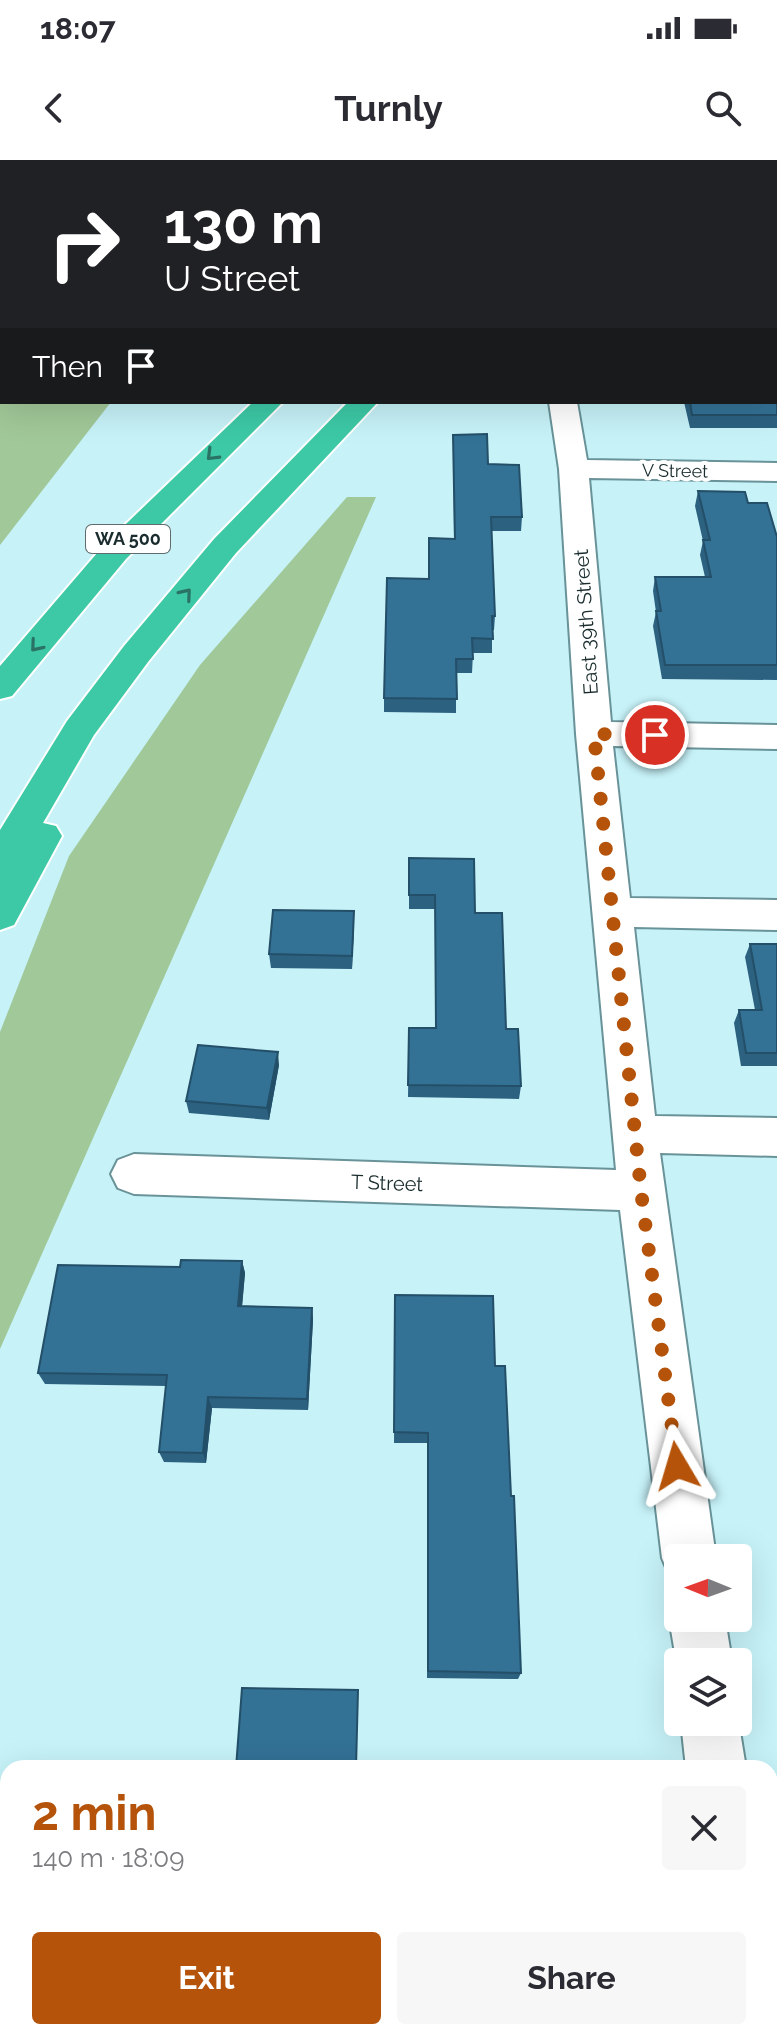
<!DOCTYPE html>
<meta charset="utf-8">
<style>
:root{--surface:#fff;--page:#f7f7f7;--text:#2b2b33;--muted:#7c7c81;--accent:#b45309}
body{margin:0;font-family:Raleway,sans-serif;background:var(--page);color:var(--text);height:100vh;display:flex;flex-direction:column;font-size:30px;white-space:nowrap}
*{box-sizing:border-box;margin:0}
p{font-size:26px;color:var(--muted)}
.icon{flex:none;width:44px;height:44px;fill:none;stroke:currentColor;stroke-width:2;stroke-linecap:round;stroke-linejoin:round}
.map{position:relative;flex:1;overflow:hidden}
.details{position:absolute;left:0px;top:1600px;width:778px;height:280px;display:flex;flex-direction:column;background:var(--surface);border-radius:24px 24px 0 0;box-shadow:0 8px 32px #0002}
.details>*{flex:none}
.guide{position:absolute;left:0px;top:0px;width:778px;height:244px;box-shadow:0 8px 32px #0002;background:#202124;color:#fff;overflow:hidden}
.needle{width:52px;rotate:271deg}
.buttons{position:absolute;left:664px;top:1384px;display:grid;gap:16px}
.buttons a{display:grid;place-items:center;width:88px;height:88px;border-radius:8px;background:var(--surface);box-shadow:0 8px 32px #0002;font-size:40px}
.pin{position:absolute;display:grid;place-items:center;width:68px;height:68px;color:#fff;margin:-34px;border:4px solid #fff;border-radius:50%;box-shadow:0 2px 8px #0007}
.me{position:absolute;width:88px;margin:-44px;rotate:353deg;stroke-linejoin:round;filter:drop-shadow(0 0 6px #0008)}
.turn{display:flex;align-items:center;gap:28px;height:168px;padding:0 32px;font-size:36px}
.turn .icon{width:104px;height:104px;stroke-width:2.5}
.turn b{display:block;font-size:56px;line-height:68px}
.then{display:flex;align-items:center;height:76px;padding:0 32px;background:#0003;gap:16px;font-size:30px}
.round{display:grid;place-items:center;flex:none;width:84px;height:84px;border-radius:8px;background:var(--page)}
.headline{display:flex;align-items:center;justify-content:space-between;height:136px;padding:0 32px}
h1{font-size:48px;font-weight:700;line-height:60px;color:var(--accent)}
.cta{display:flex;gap:16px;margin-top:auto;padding:16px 32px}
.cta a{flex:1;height:92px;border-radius:8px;background:var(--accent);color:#fff;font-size:32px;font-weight:700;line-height:92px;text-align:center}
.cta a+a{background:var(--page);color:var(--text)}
.status{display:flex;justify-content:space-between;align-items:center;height:56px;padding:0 40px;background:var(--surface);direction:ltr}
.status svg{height:22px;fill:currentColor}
header{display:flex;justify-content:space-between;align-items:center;height:104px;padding:0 32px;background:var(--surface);font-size:36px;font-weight:700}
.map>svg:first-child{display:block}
.green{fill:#a1c898}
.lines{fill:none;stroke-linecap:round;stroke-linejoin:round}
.stream{fill:#6e81a9;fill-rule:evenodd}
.minor-casing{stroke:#699398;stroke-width:4}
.highway-casing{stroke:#fff;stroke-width:4}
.minor{fill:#fff;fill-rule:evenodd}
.highway{fill:#3dc9a6;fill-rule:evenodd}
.wall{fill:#2c6180}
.shaded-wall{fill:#244f68}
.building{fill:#337195;stroke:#244f68;stroke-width:2}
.oneway{stroke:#2a7364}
.route{stroke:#b45309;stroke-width:14;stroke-dasharray:0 25.2}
.labels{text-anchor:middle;stroke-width:8;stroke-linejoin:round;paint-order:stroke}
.far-street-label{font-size:18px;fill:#1a2c2e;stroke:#fff}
.shield{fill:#fff;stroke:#5f6b6d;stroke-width:2}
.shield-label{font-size:18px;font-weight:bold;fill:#1a2c2e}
.street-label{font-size:20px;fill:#1a2c2e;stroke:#fff}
</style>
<div class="status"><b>18:07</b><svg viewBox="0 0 49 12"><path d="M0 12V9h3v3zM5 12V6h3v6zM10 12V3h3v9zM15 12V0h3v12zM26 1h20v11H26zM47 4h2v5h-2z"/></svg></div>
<header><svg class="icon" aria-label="back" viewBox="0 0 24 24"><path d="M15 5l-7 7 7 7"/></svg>Turnly<svg class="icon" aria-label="search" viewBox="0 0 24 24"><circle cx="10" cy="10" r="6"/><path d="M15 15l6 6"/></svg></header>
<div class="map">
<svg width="777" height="1880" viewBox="0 0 777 1880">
<rect width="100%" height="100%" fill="#c6f2f8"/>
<g class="green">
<path d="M0,0H489L2,2V242H111L0,385Z"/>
<path d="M347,337H376L0,1189V872L69,696L200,505Z"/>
</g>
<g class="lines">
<path class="stream" d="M0,0H5L0,4Z"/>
<g class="minor-casing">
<g id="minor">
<path d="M777,56V71H776V56Z"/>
<path d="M549,242H577L587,300L777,303V321L589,318L611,562L777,565V589L613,586L630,738L777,740V770L634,767L655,956L777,958V996L660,993L716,1398H678V1421L670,1417L662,1398L620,1050L134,1034L118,1028L111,1014L118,1000L134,994L616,1010L576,574L559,309Z"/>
<path d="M678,1438V1458H725L732,1502H678V1511L669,1458Z"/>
<path d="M738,1559L746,1608H686L681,1562H738Z"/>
<path d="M770,1646L777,1647V1709L770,1708Z"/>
<path d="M770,1863L775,1880H709L708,1872H770Z"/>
</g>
</g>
<g class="highway-casing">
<g id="highway">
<path d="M617,0H642L616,2Z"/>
<path d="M729,0H754L728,2Z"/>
<path d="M253,242H283L126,399L12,536L0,539V506L104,385Z"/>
<path d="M348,242H378L236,393L148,502L94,575L43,663L56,666L62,676L14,765L0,770V670L67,561L124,486L214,379Z"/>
</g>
</g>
<use href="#minor" class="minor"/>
<use href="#highway" class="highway"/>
</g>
<g class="wall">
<path d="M777,140V268H690L684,242H776Z"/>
<path d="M453,275L488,304L522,357L521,371H491L495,456L494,470H492V493H473L472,513H456V553L384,552V538L454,379Z"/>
<path d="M698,331L748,343L777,377V520L662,519L653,466L656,452L653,431L655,417H705L700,395L703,381L695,346Z"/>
<path d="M409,698L475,753L521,926L519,939L408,937L409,868H435V749H409Z"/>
<path d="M354,765L352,809L271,808L269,794Z"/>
<path d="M750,784H777V906H741L734,863L739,850H755L745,797Z"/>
<path d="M279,905L269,960L189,953L186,941Z"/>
<path d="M242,1101L245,1113L242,1146L312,1148L313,1160L308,1250L212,1248L206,1303L164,1302L159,1292L166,1226L45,1224L38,1213L180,1107Z"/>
<path d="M395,1135L495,1206L521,1513L518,1519L427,1518V1283H394Z"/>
</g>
<g class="shaded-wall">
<path d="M354,751V765L352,809V796Z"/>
<path d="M278,892L279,905L269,960L267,948Z"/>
<path d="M242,1101L245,1113L241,1158L238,1146Z"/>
<path d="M312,1148L313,1160L308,1250L307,1239Z"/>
<path d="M208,1237L212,1248L206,1303L203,1293Z"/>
<rect x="67" y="1872" width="9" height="8"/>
</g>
<g class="building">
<path d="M776,85H777L776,122Z"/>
<path d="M776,124L777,255H692L690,242H776Z"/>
<path d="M487,274L488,304L519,305L522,357H491L495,456H492L493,479L472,478L473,499H456L457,539L384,538L387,418L429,419V378L455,379L453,275Z"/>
<path d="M698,331L745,332L748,343H767L777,377V505H665L656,451H661L655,417H711L703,380H710Z"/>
<path d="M409,698L474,699L475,753H502L506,869H518L521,926L408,925L409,868H436L435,735H409Z"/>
<path d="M273,750L354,751L352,796L269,794Z"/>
<path d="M750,784H777V893H746L739,850H762Z"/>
<path d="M198,885L278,892L267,948L186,941Z"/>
<path d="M181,1100L242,1101L238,1146L312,1148L307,1239L208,1237L203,1293L159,1292L167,1215L38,1213L58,1105L180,1107Z"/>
<path d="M395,1135L493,1136L495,1206H505L511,1336H514L521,1513L428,1511V1273L394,1272Z"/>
<path d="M242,1528L358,1530L356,1608H236Z"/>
<path d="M8,1845V1872H67V1880H0V1846Z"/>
<path d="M168,1872H257V1880H167Z"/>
<rect x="474" y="1872" width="105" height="8"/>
</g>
<defs><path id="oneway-chevron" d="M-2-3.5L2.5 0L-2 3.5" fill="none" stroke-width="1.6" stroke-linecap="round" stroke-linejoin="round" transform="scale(2)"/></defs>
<g class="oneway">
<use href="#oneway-chevron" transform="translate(212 295) rotate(135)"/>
<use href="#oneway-chevron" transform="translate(186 434) rotate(-50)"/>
<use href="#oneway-chevron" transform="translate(36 486) rotate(130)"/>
</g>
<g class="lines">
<path class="route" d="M655,575L594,574L641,1031L677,1306"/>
</g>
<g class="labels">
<g class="far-street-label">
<text transform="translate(675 311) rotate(1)" y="6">V Street</text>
</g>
<rect class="shield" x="86" y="365" width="84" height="28" rx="6"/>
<g class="shield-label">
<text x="128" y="385">WA 500</text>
</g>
<g class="street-label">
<text transform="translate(586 462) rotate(-94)" y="7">East 39th Street</text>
<text transform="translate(387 1023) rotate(2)" y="7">T Street</text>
</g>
</g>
</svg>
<div class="buttons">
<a><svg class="needle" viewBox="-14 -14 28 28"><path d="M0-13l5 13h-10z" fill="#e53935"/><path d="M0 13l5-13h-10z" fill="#7c7c81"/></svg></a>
<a><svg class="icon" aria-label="layers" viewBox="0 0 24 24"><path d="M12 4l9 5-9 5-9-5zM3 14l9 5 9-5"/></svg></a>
</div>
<div class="pin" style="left:655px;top:575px;background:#d93025"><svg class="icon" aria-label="arrive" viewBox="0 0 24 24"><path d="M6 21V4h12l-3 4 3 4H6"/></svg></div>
<svg class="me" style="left:677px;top:1306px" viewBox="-20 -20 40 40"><path d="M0-17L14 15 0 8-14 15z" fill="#b45309" stroke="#fff" stroke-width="4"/></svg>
<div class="guide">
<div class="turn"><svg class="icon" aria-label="right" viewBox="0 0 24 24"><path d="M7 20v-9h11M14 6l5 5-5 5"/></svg><div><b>130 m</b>U Street</div></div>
<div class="then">Then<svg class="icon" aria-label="arrive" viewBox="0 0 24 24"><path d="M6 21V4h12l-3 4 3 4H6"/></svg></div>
</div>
<section class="details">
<div class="headline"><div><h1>2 min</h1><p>140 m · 18:09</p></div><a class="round"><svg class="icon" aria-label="close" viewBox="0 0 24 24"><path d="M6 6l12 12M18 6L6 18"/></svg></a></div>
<div class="cta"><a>Exit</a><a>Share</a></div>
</section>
</div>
